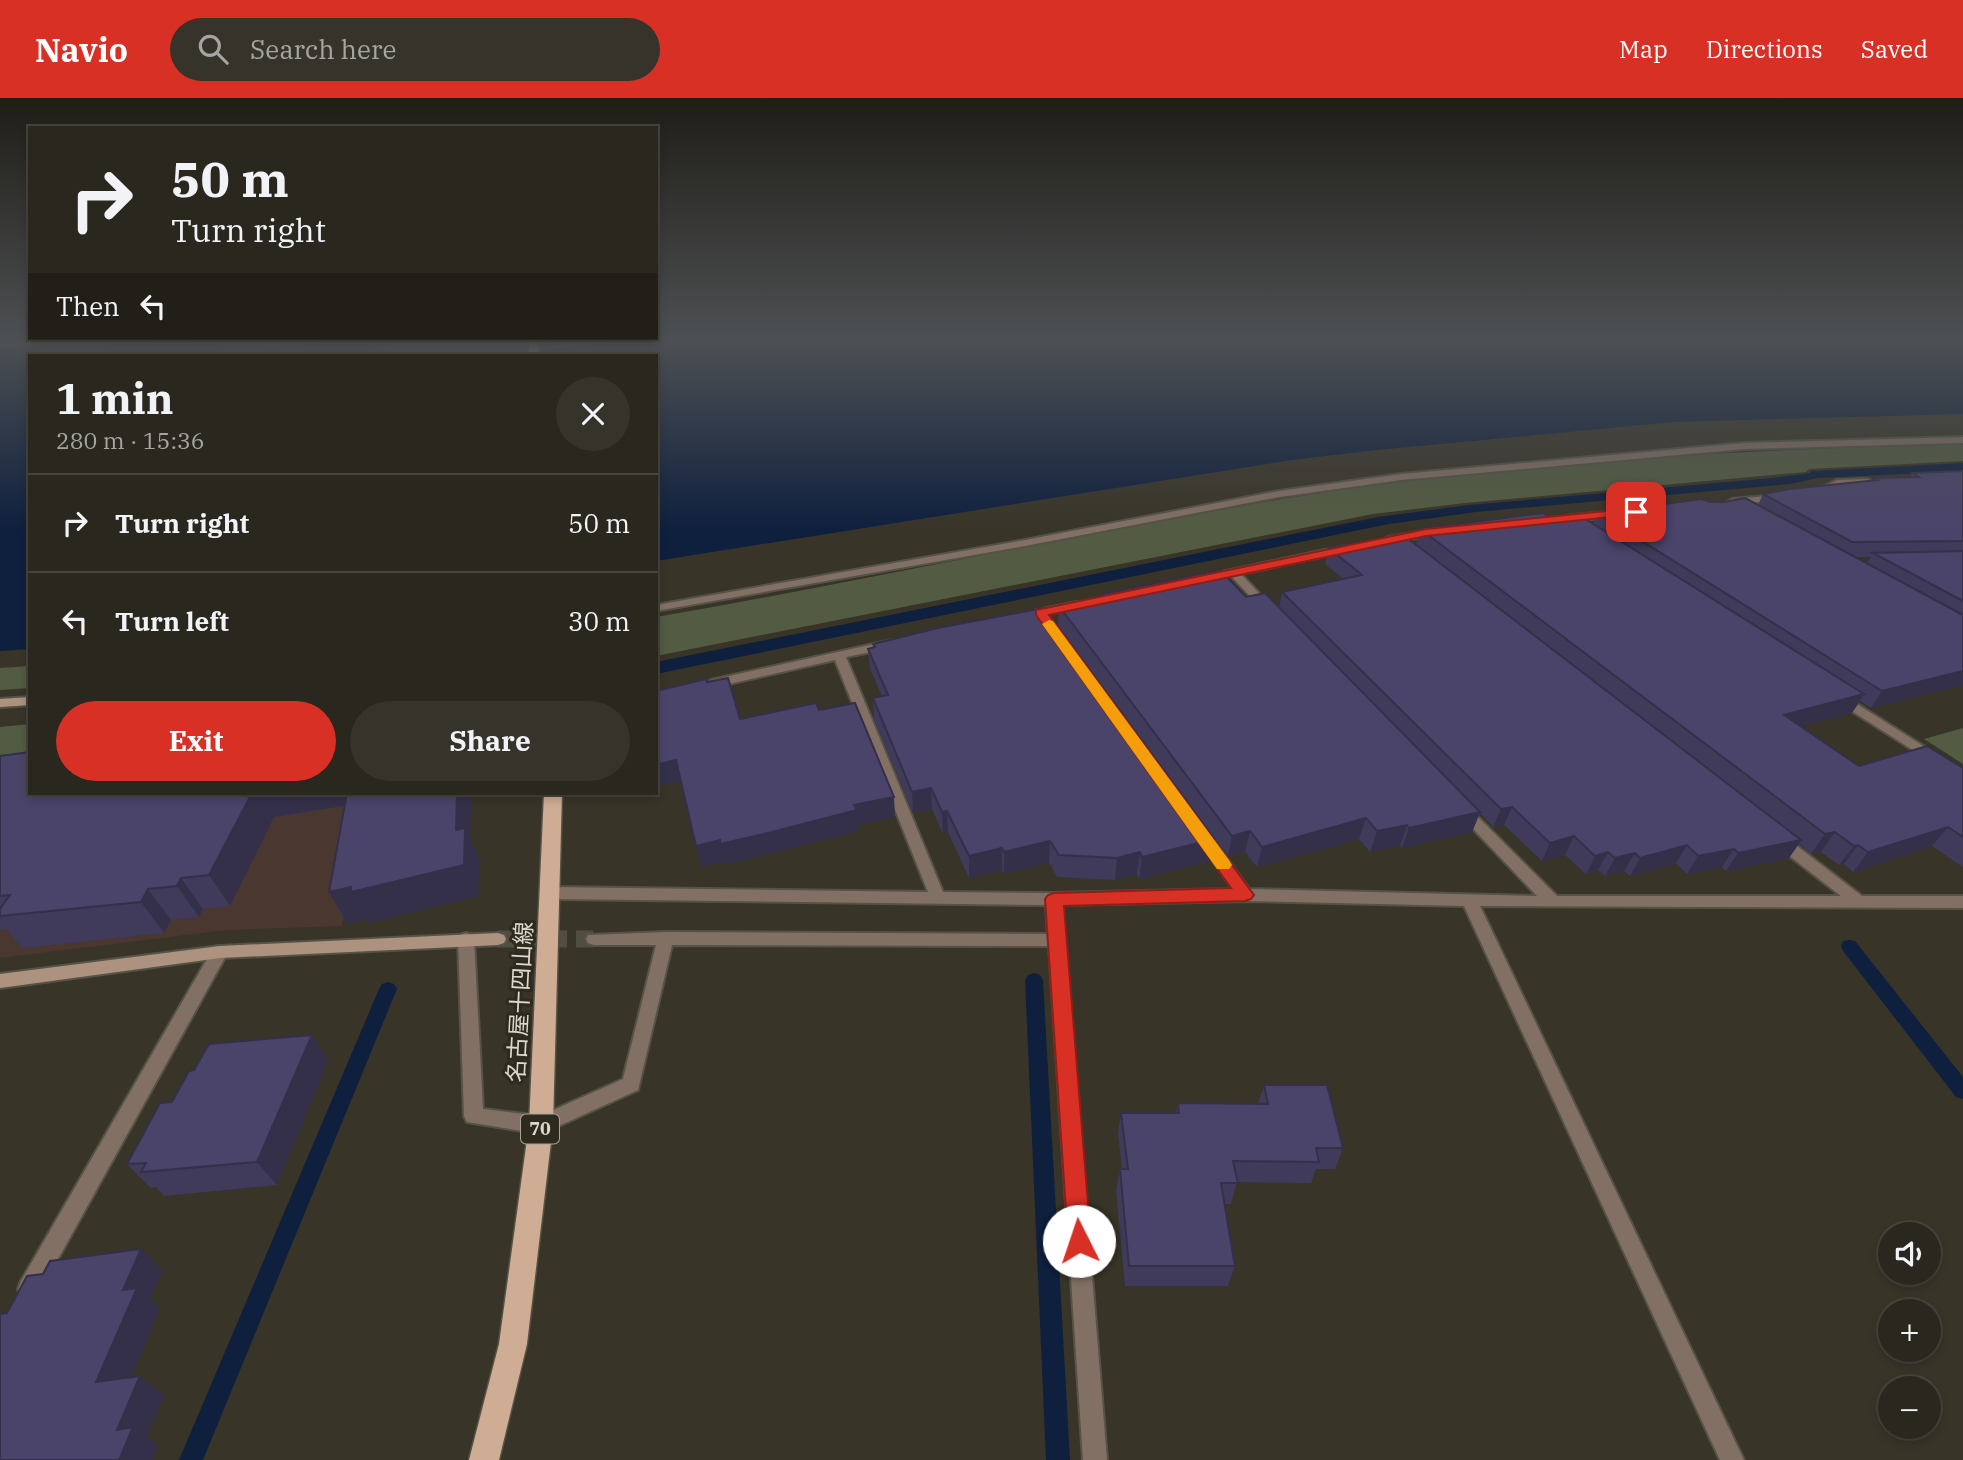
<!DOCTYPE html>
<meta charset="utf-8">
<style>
:root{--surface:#2a271e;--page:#36332b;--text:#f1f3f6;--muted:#a5a5a4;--line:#46443c;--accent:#d93025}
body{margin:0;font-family:"IBM Plex Serif","Noto Sans JP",serif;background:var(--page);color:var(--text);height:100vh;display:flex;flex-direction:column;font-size:26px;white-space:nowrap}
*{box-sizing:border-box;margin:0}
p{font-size:23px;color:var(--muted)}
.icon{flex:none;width:38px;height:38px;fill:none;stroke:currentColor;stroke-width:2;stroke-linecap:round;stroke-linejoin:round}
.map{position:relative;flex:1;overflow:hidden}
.panel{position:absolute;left:28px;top:256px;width:630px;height:441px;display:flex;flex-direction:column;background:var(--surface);border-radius:0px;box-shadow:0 4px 10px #0003,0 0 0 2px var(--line)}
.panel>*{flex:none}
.hud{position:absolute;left:28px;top:28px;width:630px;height:214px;border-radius:0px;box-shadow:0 4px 10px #0003,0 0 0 2px var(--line);background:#2a271e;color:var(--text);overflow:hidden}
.controls{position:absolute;left:1878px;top:1124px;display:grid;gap:14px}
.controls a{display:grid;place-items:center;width:63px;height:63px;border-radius:50%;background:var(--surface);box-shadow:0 4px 10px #0003,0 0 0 2px var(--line);font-size:35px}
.pin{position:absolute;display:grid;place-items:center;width:60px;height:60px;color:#fff;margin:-30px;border-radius:14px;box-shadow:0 4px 10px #0006}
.me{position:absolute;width:77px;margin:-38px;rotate:356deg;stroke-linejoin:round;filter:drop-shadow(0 0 5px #0008)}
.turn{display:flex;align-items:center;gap:24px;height:147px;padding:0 28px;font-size:32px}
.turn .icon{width:91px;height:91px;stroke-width:2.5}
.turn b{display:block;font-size:49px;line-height:60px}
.then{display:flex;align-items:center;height:66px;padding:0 28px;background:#0003;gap:14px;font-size:26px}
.round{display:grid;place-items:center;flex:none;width:74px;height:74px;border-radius:37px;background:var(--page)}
.headline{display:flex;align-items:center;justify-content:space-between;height:119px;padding:0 28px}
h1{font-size:42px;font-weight:700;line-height:52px}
.primary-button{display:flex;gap:14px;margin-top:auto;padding:14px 28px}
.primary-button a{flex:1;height:80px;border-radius:42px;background:var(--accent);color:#fff;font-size:28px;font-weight:700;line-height:80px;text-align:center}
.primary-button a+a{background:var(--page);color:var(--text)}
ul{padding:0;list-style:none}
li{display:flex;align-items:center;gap:21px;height:98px;padding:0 28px;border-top:2px solid var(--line)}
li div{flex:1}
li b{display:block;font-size:26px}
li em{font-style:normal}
header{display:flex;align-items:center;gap:42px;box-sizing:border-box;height:98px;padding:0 35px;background:var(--accent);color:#fff}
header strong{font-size:33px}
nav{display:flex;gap:38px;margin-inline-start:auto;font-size:24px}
.search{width:490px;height:63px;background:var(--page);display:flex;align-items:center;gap:18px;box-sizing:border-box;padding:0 24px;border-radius:38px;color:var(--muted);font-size:26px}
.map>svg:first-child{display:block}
.industrial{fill:#4a3730}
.green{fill:#535c42}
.water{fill:#0f203e}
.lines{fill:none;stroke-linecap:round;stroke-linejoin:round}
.stream{fill:#0f203e;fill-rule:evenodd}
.street-tunnel{stroke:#504d41;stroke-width:17;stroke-dasharray:17 9;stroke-linecap:butt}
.street-casing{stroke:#555246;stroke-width:4}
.secondary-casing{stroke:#555246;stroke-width:4}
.primary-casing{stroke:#555246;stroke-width:3}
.street{fill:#827065;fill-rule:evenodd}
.secondary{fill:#ae9280;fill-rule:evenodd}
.primary{fill:#cfac94;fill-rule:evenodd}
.wall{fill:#403a5b;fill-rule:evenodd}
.shaded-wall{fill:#34304a}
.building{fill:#4a446a;stroke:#34304a;stroke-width:2}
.route{fill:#d93025;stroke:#8d1f18;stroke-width:2}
.slow{fill:#f59e0b}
.labels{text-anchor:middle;stroke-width:6;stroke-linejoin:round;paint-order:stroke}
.shield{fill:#2e2a1e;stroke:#a6a49b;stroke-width:2}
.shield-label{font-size:18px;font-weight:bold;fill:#dad8d0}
.near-street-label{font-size:23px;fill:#dad8d0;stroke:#2e2a1e}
</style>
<header>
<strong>Navio</strong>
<div class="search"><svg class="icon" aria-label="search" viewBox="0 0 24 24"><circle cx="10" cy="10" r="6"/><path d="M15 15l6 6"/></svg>Search here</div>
<nav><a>Map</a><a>Directions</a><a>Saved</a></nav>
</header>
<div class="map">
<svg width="1963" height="1362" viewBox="0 0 1963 1362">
<rect width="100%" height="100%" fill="#383428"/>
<path class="industrial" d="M0,681L30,695H367L342,828L226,832L0,860Z"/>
<g class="green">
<path d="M0,241H358L275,249L175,244L0,250Z"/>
<path d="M551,241H638L551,253Z"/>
<path d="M1963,346V363L1809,371L1806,374L1465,405L1373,416L656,558V519C865,483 1073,436 1282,401C1507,364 1736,352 1963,346Z"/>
<path d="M30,568V590L0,592V570Z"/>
<path d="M30,626V664L0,667V629Z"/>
<path d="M1963,630V666L1924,641Z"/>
</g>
<g class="water">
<path d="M363,241C377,254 397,255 415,257H30V551L0,553V250L175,244L275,249Z"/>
<path d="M638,241H1963V316L1674,324L1377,352L1292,362L656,463V257H496Z"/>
<path d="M1963,365V373L1818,380L1790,386L1476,414L1389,426L656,576V564L1378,419L1469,407L1772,380L1810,375L1811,373Z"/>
</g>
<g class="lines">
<g class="stream">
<path d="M1849,842L1855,843L1963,979V1001L1956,999L1843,853L1841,848L1843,843Z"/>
<path d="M1034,875L1040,877L1043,882L1070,1362H1046L1025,882L1028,877Z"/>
<path d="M388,884L394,886L397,891L203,1362H179L379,891L382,886Z"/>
</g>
<path class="street-tunnel" d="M498,841H594"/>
<g class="street-casing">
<g id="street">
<path d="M1963,339V345L1744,351L1401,382L1279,399L1025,448L656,513V507L1025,442L1279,393L1401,376L1744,345Z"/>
<path d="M1867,381L1870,382V386L1839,388L1819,396L1814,393L1837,382Z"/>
<path d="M1778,397L1781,398V402L1732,407L1727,404L1732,401Z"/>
<path d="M1615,413L1620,416L1619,418L1565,424L1560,421L1565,418Z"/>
<path d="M1437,431L1441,432V436L1388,445L1383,442L1388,439Z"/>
<path d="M1344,448L1349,451L1348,453L1241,476L1273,510L1267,513L1263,512L1231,478L1207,483L1202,480L1203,478Z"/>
<path d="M1077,504L1083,507L1081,509L1028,520L1022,517L1028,514Z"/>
<path d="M892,542L896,543L898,546L896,549L846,559L943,794L1054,795L1233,791L1195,738L1197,734H1207L1249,791L1537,798L1459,716L1457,713L1459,710H1469L1557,798H1841L1774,746L1772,742L1774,738H1784L1862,798H1963V810L1480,808L1744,1362H1720L1464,808L1245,803L1062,807L1107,1362H1083L1049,848L672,847L638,992L541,1036L467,1024L464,1018L458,841L460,837L466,835L472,837L474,841L483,1011L540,1018L623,981L656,847H594L588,845L586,841L588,837L666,834L1048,836L1046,807L551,801L545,799L543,795L545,791L551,789L928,794L835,562L711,590L705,586L711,582Z"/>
<path d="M1841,596L1963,673V684L1836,603L1835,600L1836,597Z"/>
<path d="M220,848L226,849L228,854L37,1199L29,1202L21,1199L18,1191L21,1183L214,849Z"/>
</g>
</g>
<g class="secondary-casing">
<g id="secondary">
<path d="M30,599V607L0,609V601Z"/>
<path d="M498,835L504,837L506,841L504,845L498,847L220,860L0,890V876L220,848Z"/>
</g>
</g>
<g class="primary-casing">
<g id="primary">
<rect x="529" y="241" width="10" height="16"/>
<path d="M544,695H562L553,1027L527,1246L499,1362H469L499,1246L529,1027Z"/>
</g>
</g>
<use href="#street" class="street"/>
<use href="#secondary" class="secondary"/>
<use href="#primary" class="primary"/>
</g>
<g class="wall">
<path d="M1963,373V587L1871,610L1860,603L1852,615L1801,628L1859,668L1963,670V769L1932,748L1853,774L1844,766L1839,767L1821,754L1811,756L1799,746L1789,760L1726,773L1722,769L1687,776L1676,765L1630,778L1624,773L1605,778L1598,772L1586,776L1565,757L1542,763L1504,727L1493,729L1480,715L1472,734L1402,750L1400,747L1370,754L1359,741L1257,769L1245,754L1228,758L1058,527L1059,508L1103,498V496L1246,499L1279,510L1282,494L1343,481L1325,466L1329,450L1416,446L1420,431L1554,421L1593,426L1597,415L1710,404L1758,407L1763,396L1873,383L1875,380L1910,379L1913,375ZM1856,459H1871L1867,465Z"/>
<path d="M873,546L1214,741L1210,763L1139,781L1137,776L1115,782L1057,779L1049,764L1004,776L1002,772L969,780L948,734L943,736L932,711L913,715L874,621L873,600L882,598L870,571L868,551L873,550Z"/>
<path d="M0,658L471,695L470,740L479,761L478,798L368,825L366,821L347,825L329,794L345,707L274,719L230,808L203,811L199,819L171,822L164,835L22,850L6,831L0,832Z"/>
<path d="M328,962L277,1087L164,1098L156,1089L151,1090L127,1066L172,1004Z"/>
<path d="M1264,987L1343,1050L1335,1071H1316L1311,1085L1237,1084L1231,1106H1224L1235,1168L1228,1188H1125L1116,1092L1120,1071H1122L1118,1036L1121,1015H1176L1178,1005L1258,1006Z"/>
</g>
<g class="shaded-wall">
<path d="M1963,573V587L1871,610L1882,593Z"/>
<path d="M1864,596L1852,615L1772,636L1784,617Z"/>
<path d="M676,662L681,683L656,688V667Z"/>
<path d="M931,690L932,711L913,715L912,694Z"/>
<path d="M252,695H362L367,704L274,719L230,808L209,777Z"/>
<path d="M457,695H471L470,740L479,761L478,798L368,825L366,821L347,825L329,794L456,732Z"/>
<path d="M894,699L895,719L858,727L859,733L725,767L724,763L701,768L696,748L854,707Z"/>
<path d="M1512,709L1504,727L1493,729L1501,711Z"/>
<path d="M947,713L948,734L943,736L942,714Z"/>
<path d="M1480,714L1472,734L1402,750L1409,730Z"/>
<path d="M1366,720L1359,741L1257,769L1262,749Z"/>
<path d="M1407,727L1400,747L1370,754L1377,733Z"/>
<path d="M1948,729L1932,748L1853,774L1868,754Z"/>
<path d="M1250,733L1245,754L1228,758L1232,738Z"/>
<path d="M1835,734L1821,754L1811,756L1825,736Z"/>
<path d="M1574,738L1565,757L1542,763L1550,745Z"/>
<path d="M1214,741L1210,763L1139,781L1142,759Z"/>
<path d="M1801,742L1789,760L1726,773L1738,755Z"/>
<path d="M1050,743L1049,764L1004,776V754Z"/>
<path d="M1687,747L1676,765L1630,778L1640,760Z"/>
<path d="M1858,747L1844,766L1839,767L1854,748Z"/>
<path d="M1002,750V772L969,780V758Z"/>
<path d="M1734,751L1722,769L1687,776L1698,758Z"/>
<path d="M1140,754L1137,776L1115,782L1117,760Z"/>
<path d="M1608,754L1598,772L1586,776L1595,758Z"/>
<path d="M1635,755L1624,773L1605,778L1615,760Z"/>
<path d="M181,780L203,811L199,819L177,788Z"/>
<path d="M148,791L171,822L164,835L141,804Z"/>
<path d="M312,937L328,962L277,1087L257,1064Z"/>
<path d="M141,1151L163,1172L150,1201L160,1210L122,1302L96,1284L123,1192Z"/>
<path d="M140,1278L164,1297L147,1339L158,1347L152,1362H119L117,1332Z"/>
</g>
<g class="building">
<path d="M1963,373V443L1852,444L1763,396L1790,391L1878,382L1875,380L1919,379L1913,375Z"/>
<path d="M1745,400L1963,517V573L1882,593L1597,415L1702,401L1710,404H1724Z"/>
<path d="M1543,415L1554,421L1579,417L1864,596L1784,617L1859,668L1927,648L1963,670V739L1948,729L1868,754L1858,747L1854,748L1835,734L1825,736L1420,431Z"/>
<path d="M1402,436L1801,742L1738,755L1734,751L1698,758L1687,747L1640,760L1635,755L1615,760L1608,754L1595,758L1574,738L1550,745L1512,709L1501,711L1282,494L1362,477L1329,450Z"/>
<path d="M1963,453V503L1873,455Z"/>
<path d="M1220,472L1246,499L1265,495L1480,714L1409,730L1407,727L1377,733L1366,720L1262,749L1250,733L1232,738L1059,508L1105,498L1103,496Z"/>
<path d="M1043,510L1214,741L1142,759L1140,754L1117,760L1059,757L1050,743L1004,754L1002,750L969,758L947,713L942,714L931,690L912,694L873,600L888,597L868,551L875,549L873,546L938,530Z"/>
<path d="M728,580L740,621L816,605L819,612L855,605L894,699L854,707L857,712L768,735L720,746V742L696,748L676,662L656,667V593L706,581L707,584Z"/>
<path d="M30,654V695H252L209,777L181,780L177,788L148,791L141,804L0,818V811L10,797L0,798V658Z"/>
<path d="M347,695H457L456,732L465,730L464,767L351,794V789L329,794Z"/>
<path d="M312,937L257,1064L141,1074L146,1065L127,1066L160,1005L172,1004L189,973L194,972L209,946Z"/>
<path d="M1264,987H1327L1343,1050H1316L1319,1064L1233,1063L1238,1085H1221L1235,1168H1129L1120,1071H1128L1121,1015H1179L1178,1005L1268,1006Z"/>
<path d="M141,1151L123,1192L137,1190L96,1284L140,1278L117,1332L133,1329L119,1362H0V1216L7,1215L27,1178L43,1176L50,1163Z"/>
</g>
<linearGradient id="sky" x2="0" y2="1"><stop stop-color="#1f1d16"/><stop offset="0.56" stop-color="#4d5053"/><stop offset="1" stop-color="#4d5053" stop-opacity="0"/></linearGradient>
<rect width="1963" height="432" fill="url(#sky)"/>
<path class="route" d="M1636,410L1642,414L1640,416L1426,438L1049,517L1254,797L1251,801L1245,803L1064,808L1091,1143L1088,1151L1079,1155L1071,1151L1068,1143L1045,801L1048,797L1054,795L1231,790L1036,517V512L1426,431Z"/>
<path class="slow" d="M1049,522L1053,523L1229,762L1232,767L1229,771H1217L1042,526Z"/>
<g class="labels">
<rect class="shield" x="521" y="1016.5" width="38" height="29" rx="5"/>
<g class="shield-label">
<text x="540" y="1037">70</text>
</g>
<g class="near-street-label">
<text transform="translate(520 904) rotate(-87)" y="8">名古屋十四山線</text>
</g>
</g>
</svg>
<div class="controls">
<a><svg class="icon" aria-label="sound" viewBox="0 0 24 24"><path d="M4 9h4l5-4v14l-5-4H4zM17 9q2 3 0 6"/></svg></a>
<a>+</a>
<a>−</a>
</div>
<div class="pin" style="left:1636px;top:414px;background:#d93025"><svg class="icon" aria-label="arrive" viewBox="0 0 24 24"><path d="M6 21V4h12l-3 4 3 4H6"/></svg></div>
<svg class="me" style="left:1079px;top:1143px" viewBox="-20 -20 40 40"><circle r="19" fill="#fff"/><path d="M0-13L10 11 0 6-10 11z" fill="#d93025"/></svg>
<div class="hud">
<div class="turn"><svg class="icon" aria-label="right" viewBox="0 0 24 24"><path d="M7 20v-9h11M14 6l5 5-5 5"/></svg><div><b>50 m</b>Turn right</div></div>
<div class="then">Then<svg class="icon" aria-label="left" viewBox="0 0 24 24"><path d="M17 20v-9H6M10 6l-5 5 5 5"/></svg></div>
</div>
<section class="panel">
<div class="headline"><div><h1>1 min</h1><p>280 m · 15:36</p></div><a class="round"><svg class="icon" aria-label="close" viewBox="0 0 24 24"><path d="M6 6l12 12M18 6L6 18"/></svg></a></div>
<ul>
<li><svg class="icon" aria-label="right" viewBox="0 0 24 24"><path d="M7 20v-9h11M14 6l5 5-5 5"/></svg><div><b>Turn right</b></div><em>50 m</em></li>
<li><svg class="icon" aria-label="left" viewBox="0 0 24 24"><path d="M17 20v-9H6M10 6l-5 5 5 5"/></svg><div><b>Turn left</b></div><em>30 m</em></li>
</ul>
<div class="primary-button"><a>Exit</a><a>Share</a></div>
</section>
</div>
